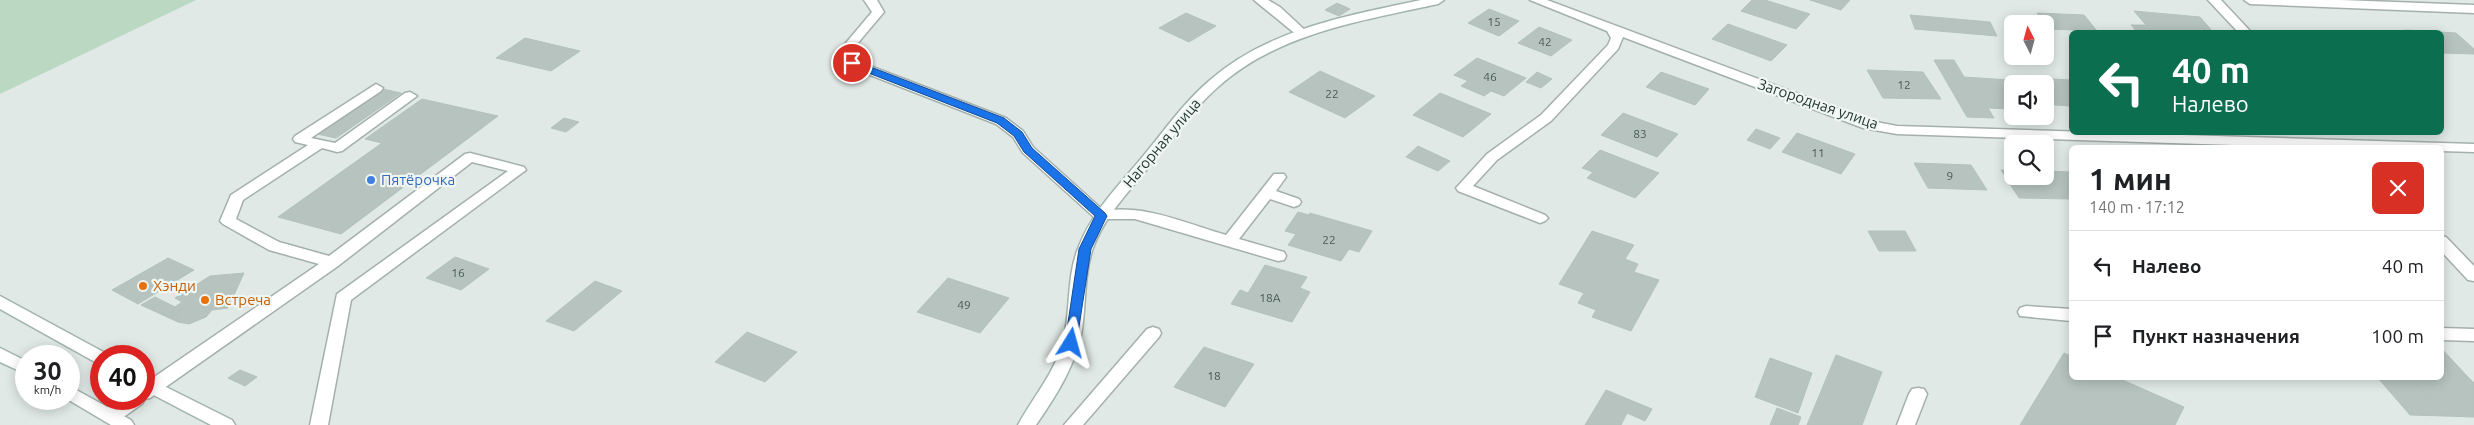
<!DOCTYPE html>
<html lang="ru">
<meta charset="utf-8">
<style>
:root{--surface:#fff;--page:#f6f6f6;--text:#202124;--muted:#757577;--line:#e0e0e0}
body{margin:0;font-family:Ubuntu,sans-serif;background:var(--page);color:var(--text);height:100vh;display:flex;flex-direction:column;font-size:19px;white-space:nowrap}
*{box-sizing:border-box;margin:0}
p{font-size:16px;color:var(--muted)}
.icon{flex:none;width:28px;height:28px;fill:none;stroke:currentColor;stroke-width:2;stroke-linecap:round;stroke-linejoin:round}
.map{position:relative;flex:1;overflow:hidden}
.sheet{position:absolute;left:2069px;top:145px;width:375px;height:235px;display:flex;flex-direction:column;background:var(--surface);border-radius:8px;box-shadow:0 2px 12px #0003}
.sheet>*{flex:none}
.banner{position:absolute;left:2069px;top:30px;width:375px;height:105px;border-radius:8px;box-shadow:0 2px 12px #0003;background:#0b6e4f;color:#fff;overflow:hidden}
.needle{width:32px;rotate:354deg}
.buttons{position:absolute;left:2004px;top:15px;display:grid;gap:10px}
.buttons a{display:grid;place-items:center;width:50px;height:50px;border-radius:8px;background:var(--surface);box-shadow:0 2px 12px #0003;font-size:25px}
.speed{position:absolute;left:15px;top:345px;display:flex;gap:10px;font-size:25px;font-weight:700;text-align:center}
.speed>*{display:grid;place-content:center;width:65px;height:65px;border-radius:50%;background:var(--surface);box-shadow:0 2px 12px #0003;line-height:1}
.speed small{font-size:12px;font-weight:400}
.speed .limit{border:8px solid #d22;background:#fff;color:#111}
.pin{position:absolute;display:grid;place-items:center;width:42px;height:42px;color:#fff;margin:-21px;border:2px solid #fff;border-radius:50%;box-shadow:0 1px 5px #0007}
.me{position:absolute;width:55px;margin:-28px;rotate:8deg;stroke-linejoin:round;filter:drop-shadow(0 0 4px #0008)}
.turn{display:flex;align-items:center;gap:18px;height:105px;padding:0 20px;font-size:22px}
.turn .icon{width:65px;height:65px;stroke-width:2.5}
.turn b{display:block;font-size:35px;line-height:42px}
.round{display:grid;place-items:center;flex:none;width:52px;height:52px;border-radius:8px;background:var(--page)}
.overview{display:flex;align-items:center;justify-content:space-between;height:85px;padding:0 20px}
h1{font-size:30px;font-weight:700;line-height:38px}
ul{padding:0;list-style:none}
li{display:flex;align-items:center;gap:15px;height:70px;padding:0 20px;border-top:1px solid var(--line)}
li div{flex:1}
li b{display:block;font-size:19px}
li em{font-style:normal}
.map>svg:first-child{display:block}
.green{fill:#bbd8c3}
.building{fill:#b6c3be;stroke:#b3c2bc}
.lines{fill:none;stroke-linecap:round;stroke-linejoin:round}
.lane-casing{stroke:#a4b0ac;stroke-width:3}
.street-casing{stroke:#a4b0ac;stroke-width:3}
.secondary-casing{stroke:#a1b3ad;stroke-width:3}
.lane{fill:#fff;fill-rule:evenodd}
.street{fill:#fff;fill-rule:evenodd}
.secondary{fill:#fff;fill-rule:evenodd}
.route{fill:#1a73e8;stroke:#114b97}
.shop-dot{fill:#3f7fe0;stroke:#f0f6f3;stroke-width:2}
.food-dot{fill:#e8710a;stroke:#f0f6f3;stroke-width:2}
.labels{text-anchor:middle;stroke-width:4.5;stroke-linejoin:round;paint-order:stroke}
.number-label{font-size:12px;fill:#485a55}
.street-label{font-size:15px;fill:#233732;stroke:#f0f6f3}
.shop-label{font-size:15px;fill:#366cbe;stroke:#f0f6f3;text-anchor:start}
.food-label{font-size:15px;fill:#c56008;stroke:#f0f6f3;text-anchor:start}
</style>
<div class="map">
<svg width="2474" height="425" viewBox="0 0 2474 425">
<rect width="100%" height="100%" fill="#e0e9e5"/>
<path class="green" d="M0,0H196L0,94Z"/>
<g class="building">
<path d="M1752,0H1765L1810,14L1796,29L1741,11Z"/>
<path d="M1810,0H1850L1841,10Z"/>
<path d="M1337,3L1350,9L1339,16L1325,10Z"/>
<path d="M1489,9L1519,21L1499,36L1468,23Z"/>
<path d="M2134,11L2200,17L2213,32H2137L2131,25H2146Z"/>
<path d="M1186,13L1216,26L1189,42L1159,28Z"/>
<path d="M2037,13L2084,15L2097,31L2049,29Z"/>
<path d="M1910,15L1990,22L1997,36L1915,29Z"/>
<path d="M1728,24L1787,45L1771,61L1712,39Z"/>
<path d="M1539,27L1572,40L1551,56L1518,43Z"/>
<path d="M2405,30L2456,33L2474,49V54L2441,53V32H2408Z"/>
<path d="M525,38L580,51L551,71L496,58Z"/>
<path d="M1477,58L1526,78L1504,96L1491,91L1484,96L1461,86L1468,81L1454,75Z"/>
<path d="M1934,60H1954L1964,77L2009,80L2012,84V109L1988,108L1994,118L1967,117Z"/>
<path d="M1867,70L1923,72L1941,99L1883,98Z"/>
<path d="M1320,71L1375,96L1345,118L1289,92Z"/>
<path d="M1537,72L1552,79L1541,88L1526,82Z"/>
<path d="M1661,72L1709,89L1695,105L1646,87Z"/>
<path d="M2035,78L2071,80V106L2055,105L2045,92V84H2039Z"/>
<path d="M383,89L401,93L336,138L317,134Z"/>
<path d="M1440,93L1491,114L1463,137L1413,115Z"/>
<path d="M422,99L498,116L341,234L278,217L382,143L365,139Z"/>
<path d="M1623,113L1678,134L1657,157L1601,135Z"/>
<path d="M564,118L579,122L566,132L551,128Z"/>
<path d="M1756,129L1780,138L1770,149L1747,140Z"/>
<path d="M1797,133L1855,154L1841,174L1782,152Z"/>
<path d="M1418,146L1450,161L1438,171L1406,157Z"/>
<path d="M1600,150L1659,173L1635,198L1587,178L1593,172L1582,168Z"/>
<path d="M1914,163L1971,165L1987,190L1928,188Z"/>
<path d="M2001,170H2012V176H2045V171L2071,172V199L2019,198Z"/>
<path d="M1298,212L1309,215L1310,213L1372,231L1359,252L1349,249L1341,261L1288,245L1296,234L1285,231Z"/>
<path d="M1592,231L1634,245L1625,259L1638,264L1634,272L1659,280L1631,331L1592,317L1596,310L1578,303L1584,293L1559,284Z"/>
<path d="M1868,231H1905L1916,251H1879Z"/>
<path d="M455,257L489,269L461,290L426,278Z"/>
<path d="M168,258L194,270L138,304L112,290Z"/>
<path d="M1265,265L1307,277L1300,288L1310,292L1292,322L1231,304L1240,290L1248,293Z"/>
<path d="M244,273L228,308L212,310L206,317L189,324L178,322L179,315L170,316L175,307L182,302L175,298L210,276Z"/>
<path d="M948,278L1009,298L980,333L917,312Z"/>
<path d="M595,281L622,291L574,331L546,321Z"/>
<path d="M155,297L175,307L170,316L179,315L178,322L141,305Z"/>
<path d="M747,332L797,352L765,382L715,362Z"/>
<path d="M1204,347L1254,364L1225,407L1174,387Z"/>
<path d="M2441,348L2467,376L2451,375L2441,368Z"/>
<path d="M2064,353L2071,356V378H2118L2184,407L2175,425H2020Z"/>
<path d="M1836,355L1882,372L1862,425H1807Z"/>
<path d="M1770,358L1812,373L1798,413L1755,397Z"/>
<path d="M2441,368L2451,375L2467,376L2474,383V417L2444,416L2411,378H2441Z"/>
<path d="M240,370L257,377L245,386L228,378Z"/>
<path d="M2378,378H2411L2444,416L2410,415Z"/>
<path d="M1606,390L1652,409L1645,421L1627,413L1621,425H1585Z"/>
<path d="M1777,408L1801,417L1798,425H1770Z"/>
</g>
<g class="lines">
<g class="lane-casing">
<g id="lane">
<path d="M864,0H877L884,12L852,50L857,61L1006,118L1023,131L1033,147L1104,211C1145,204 1187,224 1226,235L1274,174H1284L1286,177L1276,191L1299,199L1301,202L1299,205L1294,207L1270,199L1239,239L1284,252L1286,256L1284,260L1278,261L1135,219H1096L1023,153L1013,137L996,124L847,66L840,50L872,12Z"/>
<path d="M376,84L383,88L381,91L311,138L335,143L405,93L410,92L417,96L342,151L337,152L322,148L243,200L236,219L279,242L329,256L465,154L470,153L524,167L526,170L351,300L328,425H310L337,294L508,171L472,162L338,266L150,398L145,399L142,404C131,411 117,425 104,421L101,416C110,400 128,399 144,399V384L319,264L269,250L223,224L220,221L231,195L308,145L295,142L293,139L295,136Z"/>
<path d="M1153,327L1159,329L1161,333L1159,337L1083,425H1064L1147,329Z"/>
<path d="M1918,388L1924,389L1927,394L1915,425H1897L1909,394L1912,389Z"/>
</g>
</g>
<g class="street-casing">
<g id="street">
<path d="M1254,0H1268L1280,7L1308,33L1302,37L1298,36Z"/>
<path d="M1530,0H1547L1871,121L1897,126L2474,144V152L2441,151V148H2323L1897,134L1863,128L1623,37L1618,49L1551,121L1497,160L1473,186L1545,215L1548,218L1545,221L1540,223L1458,191L1456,188L1487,154L1541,115L1608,45L1611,38L1607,31Z"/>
<path d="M2208,0H2221L2251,32H2238Z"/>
<path d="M2244,0H2341L2474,5V13L2250,4Z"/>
<path d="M2441,236L2446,237L2474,266V281L2468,280L2441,251Z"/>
<path d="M2026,306L2071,309V321L2020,316L2018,312L2020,308Z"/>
<path d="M2441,328L2474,329V341L2441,340Z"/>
</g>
</g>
<g class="secondary-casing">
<g id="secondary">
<path d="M1421,0H1444L1438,4C1361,21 1278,33 1218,87C1192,110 1173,138 1151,164C1130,191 1105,215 1093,248C1084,274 1086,303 1082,330C1076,365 1056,396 1036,425H1018C1033,397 1054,374 1063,342C1071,311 1066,276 1079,246C1092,213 1117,187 1140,160C1162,134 1182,104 1209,81C1268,29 1347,16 1421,0Z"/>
<path d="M0,296L107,354L108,356H101V364L95,362L0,309Z"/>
<path d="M0,348L26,361V374L0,362Z"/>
<path d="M144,376L232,420L235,425H211L144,390Z"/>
<path d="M69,386L131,420L134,425H111L67,399H69Z"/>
</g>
</g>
<use href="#lane" class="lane"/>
<use href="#street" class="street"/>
<use href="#secondary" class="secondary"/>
</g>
<path class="route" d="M848,61H855L1004,118L1022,132L1032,148L1105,213L1107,216L1091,249L1076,346H1067L1065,343L1079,249L1095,216L1024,152L1014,136L997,123L848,65Z"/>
<circle class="shop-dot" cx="371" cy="180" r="5"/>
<g class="food-dot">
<circle cx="143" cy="286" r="5"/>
<circle cx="205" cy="300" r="5"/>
</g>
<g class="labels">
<g class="number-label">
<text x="1494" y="26">15</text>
<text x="1545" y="46">42</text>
<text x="1490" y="81">46</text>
<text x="1904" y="89">12</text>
<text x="1332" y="98">22</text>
<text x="1640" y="138">83</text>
<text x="1818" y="157">11</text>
<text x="1950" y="180">9</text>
<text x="1329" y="244">22</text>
<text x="458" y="277">16</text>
<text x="1270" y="302">18А</text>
<text x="964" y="309">49</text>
<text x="1214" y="380">18</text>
</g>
<g class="street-label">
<text transform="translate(1818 104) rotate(19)" y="5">Загородная улица</text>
<text transform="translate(1162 143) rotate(-50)" y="5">Нагорная улица</text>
</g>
<g class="shop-label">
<text x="381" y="185">Пятёрочка</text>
</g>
<g class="food-label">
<text x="153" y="291">Хэнди</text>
<text x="215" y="305">Встреча</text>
</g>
</g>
</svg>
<div class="buttons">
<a><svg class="needle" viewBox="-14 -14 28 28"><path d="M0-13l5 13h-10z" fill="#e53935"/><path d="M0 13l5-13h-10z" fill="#757577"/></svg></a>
<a><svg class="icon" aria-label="sound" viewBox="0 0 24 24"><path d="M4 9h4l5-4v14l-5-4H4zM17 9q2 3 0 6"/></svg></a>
<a><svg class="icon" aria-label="search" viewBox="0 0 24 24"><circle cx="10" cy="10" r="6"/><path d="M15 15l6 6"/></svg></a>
</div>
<div class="speed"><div>30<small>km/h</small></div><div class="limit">40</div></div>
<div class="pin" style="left:852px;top:63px;background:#d93025"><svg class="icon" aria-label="arrive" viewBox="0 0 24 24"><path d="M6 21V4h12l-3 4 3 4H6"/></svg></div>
<svg class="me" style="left:1071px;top:343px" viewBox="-20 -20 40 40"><path d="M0-17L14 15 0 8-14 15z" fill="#1a73e8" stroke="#fff" stroke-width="4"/></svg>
<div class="banner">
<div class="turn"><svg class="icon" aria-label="left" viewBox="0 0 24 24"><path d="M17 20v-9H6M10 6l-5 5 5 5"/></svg><div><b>40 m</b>Налево</div></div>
</div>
<section class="sheet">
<div class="overview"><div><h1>1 мин</h1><p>140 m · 17:12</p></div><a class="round" style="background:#d93025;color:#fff"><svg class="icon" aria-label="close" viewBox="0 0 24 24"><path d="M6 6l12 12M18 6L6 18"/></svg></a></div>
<ul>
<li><svg class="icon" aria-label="left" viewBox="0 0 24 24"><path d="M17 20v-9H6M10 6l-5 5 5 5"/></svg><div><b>Налево</b></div><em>40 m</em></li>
<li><svg class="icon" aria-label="arrive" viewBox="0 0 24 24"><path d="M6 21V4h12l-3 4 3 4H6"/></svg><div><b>Пункт назначения</b></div><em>100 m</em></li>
</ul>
</section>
</div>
